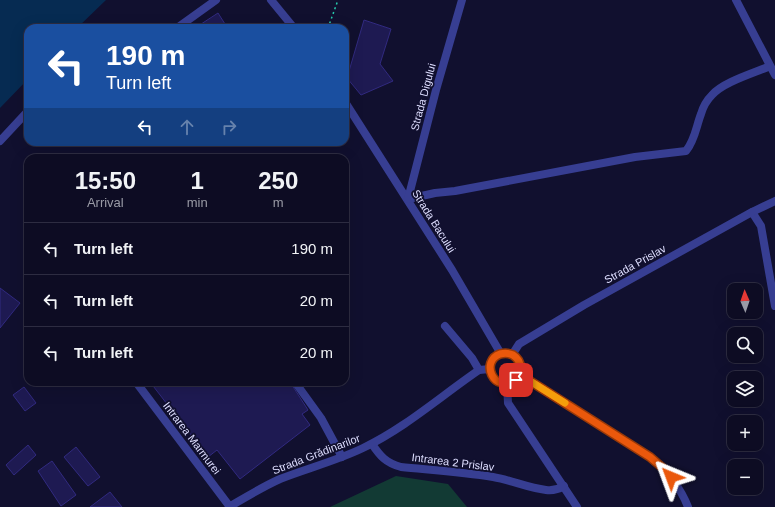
<!DOCTYPE html>
<meta charset="utf-8">
<style>
:root{--surface:#0d0c23;--page:#16152b;--text:#f1f3f6;--muted:#9a9ba6;--line:#2d2c41}
body{margin:0;font-family:Helvetica,sans-serif;background:var(--page);color:var(--text);height:100vh;display:flex;flex-direction:column;font-size:15px;white-space:nowrap}
*{box-sizing:border-box;margin:0}
p{font-size:13px;color:var(--muted)}
.icon{flex:none;width:22px;height:22px;fill:none;stroke:currentColor;stroke-width:2;stroke-linecap:round;stroke-linejoin:round}
.map{position:relative;flex:1;overflow:hidden}
.panel{position:absolute;left:24px;top:154px;width:325px;height:232px;display:flex;flex-direction:column;background:var(--surface);border-radius:12px;box-shadow:0 4px 16px #0002,0 0 0 1px var(--line)}
.panel>*{flex:none}
.banner{position:absolute;left:24px;top:24px;width:325px;height:122px;border-radius:12px;box-shadow:0 4px 16px #0002,0 0 0 1px var(--line);background:#1a4fa0;color:#fff;overflow:hidden}
.needle{width:26px;rotate:358deg}
.fabs{position:absolute;left:727px;top:283px;display:grid;gap:8px}
.fabs a{display:grid;place-items:center;width:36px;height:36px;border-radius:8px;background:var(--surface);box-shadow:0 4px 16px #0002,0 0 0 1px var(--line);font-size:20px}
.pin{position:absolute;display:grid;place-items:center;width:34px;height:34px;color:#fff;margin:-17px;border-radius:8px;box-shadow:0 2px 6px #0006}
.me{position:absolute;width:44px;margin:-22px;rotate:316deg;stroke-linejoin:round;filter:drop-shadow(0 0 3px #0008)}
.turn{display:flex;align-items:center;gap:14px;height:84px;padding:0 16px;font-size:18px}
.turn .icon{width:52px;height:52px;stroke-width:2.5}
.turn b{display:block;font-size:28px;line-height:34px}
.lanes{display:flex;align-items:center;height:38px;padding:0 16px;background:#0003;justify-content:center;gap:20px;direction:ltr}
.lanes .off{opacity:.35}
.eta{display:flex;justify-content:space-evenly;align-items:center;height:68px;text-align:center}
.eta b{font-size:24px;font-weight:700;line-height:28px}
ul{padding:0;list-style:none}
li{display:flex;align-items:center;gap:12px;height:52px;padding:0 16px;border-top:1px solid var(--line)}
li div{flex:1}
li b{display:block;font-size:15px}
li em{font-style:normal}
.map>svg:first-child{display:block}
.green{fill:#123a34}
.water{fill:#062b52}
.building{fill:#1e1a52;stroke:#312a80}
.lines{fill:none;stroke-linecap:round;stroke-linejoin:round}
.path{stroke:#26cbad;stroke-width:1.5;stroke-dasharray:2 3;stroke-linecap:butt}
.minor{stroke:#373e92;stroke-width:8}
.route-casing{stroke:#983908;stroke-width:10}
.route{stroke:#ea580c;stroke-width:7}
.slow{stroke:#f59e0b;stroke-width:7}
.labels{text-anchor:middle;stroke-width:3.5;stroke-linejoin:round;paint-order:stroke}
.street-label{font-size:11px;fill:#dedeff;stroke:#11102f}
</style>
<div class="map">
<svg width="775" height="507" viewBox="0 0 775 507">
<rect width="100%" height="100%" fill="#11102f"/>
<path class="green" d="M396,476L448,484L467,507H330Z"/>
<path class="water" d="M0,0H106L77,28H28V79L0,108Z"/>
<g class="building">
<path d="M218,13L225,24L219,28H195Z"/>
<path d="M364,20L391,29L380,64L393,81L361,95L347,78Z"/>
<path d="M0,288L20,303L0,328Z"/>
<path d="M150,382H290L308,410L302,414L310,425L240,479L217,450L208,457Z"/>
<path d="M24,387L36,403L25,411L13,395Z"/>
<path d="M28,445L36,455L14,475L6,465Z"/>
<path d="M76,447L100,477L88,486L64,457Z"/>
<path d="M52,461L76,495L61,506L38,471Z"/>
<path d="M110,492L122,507H90Z"/>
</g>
<g class="lines">
<path class="path" d="M328,28L338,0"/>
<g class="minor">
<path d="M271,0L294,28"/>
<path d="M736,0L775,75"/>
<path d="M177,28L216,0"/>
<path d="M345,102L452,270L501,354"/>
<path d="M0,141L28,111"/>
<path d="M408,199L435,193L455,191L635,157L686,151C695,140 696,127 701,114C703,107 707,100 712,95C723,82 754,73 770,66"/>
<path d="M408,199L436,90L462,0"/>
<path d="M752,212L761,226L775,306"/>
<path d="M445,326L472,358L479,370"/>
<circle cx="505" cy="368" r="15"/>
<path d="M512,355L519,344L584,305L752,212L775,201"/>
<path d="M520,371L530,381L650,457C667,471 680,486 688,507"/>
<path d="M136,382L230,507"/>
<path d="M295,382L321,418L342,457"/>
<path d="M507,384L508,403L577,507"/>
<path d="M372,444C380,456 386,463 401,467C431,470 462,472 493,477C511,480 528,488 546,490C553,491 559,489 564,486"/>
<path d="M229,507C246,497 262,487 280,479C308,468 336,461 363,448C405,428 441,396 479,370L490,369"/>
</g>
</g>
<g class="lines">
<g class="route-casing">
<path id="route" d="M516,380C493,394 480,361 500,354C504,353 509,353 513,355C519,359 521,365 520,371L530,381L650,457L664,469L671,477"/>
</g>
<use href="#route" class="route"/>
<path class="slow" d="M521,372L530,381L565,403"/>
</g>
<g class="labels">
<g class="street-label">
<text transform="translate(423 97) rotate(-75)" y="4">Strada Digului</text>
<text transform="translate(434 221) rotate(58)" y="4">Strada Bacului</text>
<text transform="translate(635 264) rotate(-29)" y="4">Strada Prislav</text>
<text transform="translate(192 438) rotate(53)" y="4">Intrarea Marmurei</text>
<text transform="translate(316 454) rotate(-21)" y="4">Strada Grădinarilor</text>
<text transform="translate(453 462) rotate(7)" y="4">Intrarea 2 Prislav</text>
</g>
</g>
</svg>
<div class="fabs">
<a><svg class="needle" viewBox="-14 -14 28 28"><path d="M0-13l5 13h-10z" fill="#e53935"/><path d="M0 13l5-13h-10z" fill="#9a9ba6"/></svg></a>
<a><svg class="icon" aria-label="search" viewBox="0 0 24 24"><circle cx="10" cy="10" r="6"/><path d="M15 15l6 6"/></svg></a>
<a><svg class="icon" aria-label="layers" viewBox="0 0 24 24"><path d="M12 4l9 5-9 5-9-5zM3 14l9 5 9-5"/></svg></a>
<a>+</a>
<a>−</a>
</div>
<div class="pin" style="left:516px;top:380px;background:#d93025"><svg class="icon" aria-label="arrive" viewBox="0 0 24 24"><path d="M6 21V4h12l-3 4 3 4H6"/></svg></div>
<svg class="me" style="left:671px;top:477px" viewBox="-20 -20 40 40"><path d="M0-17L14 15 0 8-14 15z" fill="#ea580c" stroke="#fff" stroke-width="4"/></svg>
<div class="banner">
<div class="turn"><svg class="icon" aria-label="left" viewBox="0 0 24 24"><path d="M17 20v-9H6M10 6l-5 5 5 5"/></svg><div><b>190 m</b>Turn left</div></div>
<div class="lanes"><svg class="icon" aria-label="left" viewBox="0 0 24 24"><path d="M17 20v-9H6M10 6l-5 5 5 5"/></svg><svg class="icon off" aria-label="ahead" viewBox="0 0 24 24"><path d="M12 20V5M6 11l6-6 6 6"/></svg><svg class="icon off" aria-label="right" viewBox="0 0 24 24"><path d="M7 20v-9h11M14 6l5 5-5 5"/></svg></div>
</div>
<section class="panel">
<div class="eta">
<div><b>15:50</b><p>Arrival</p></div>
<div><b>1</b><p>min</p></div>
<div><b>250</b><p>m</p></div>
</div>
<ul>
<li><svg class="icon" aria-label="left" viewBox="0 0 24 24"><path d="M17 20v-9H6M10 6l-5 5 5 5"/></svg><div><b>Turn left</b></div><em>190 m</em></li>
<li><svg class="icon" aria-label="left" viewBox="0 0 24 24"><path d="M17 20v-9H6M10 6l-5 5 5 5"/></svg><div><b>Turn left</b></div><em>20 m</em></li>
<li><svg class="icon" aria-label="left" viewBox="0 0 24 24"><path d="M17 20v-9H6M10 6l-5 5 5 5"/></svg><div><b>Turn left</b></div><em>20 m</em></li>
</ul>
</section>
</div>
